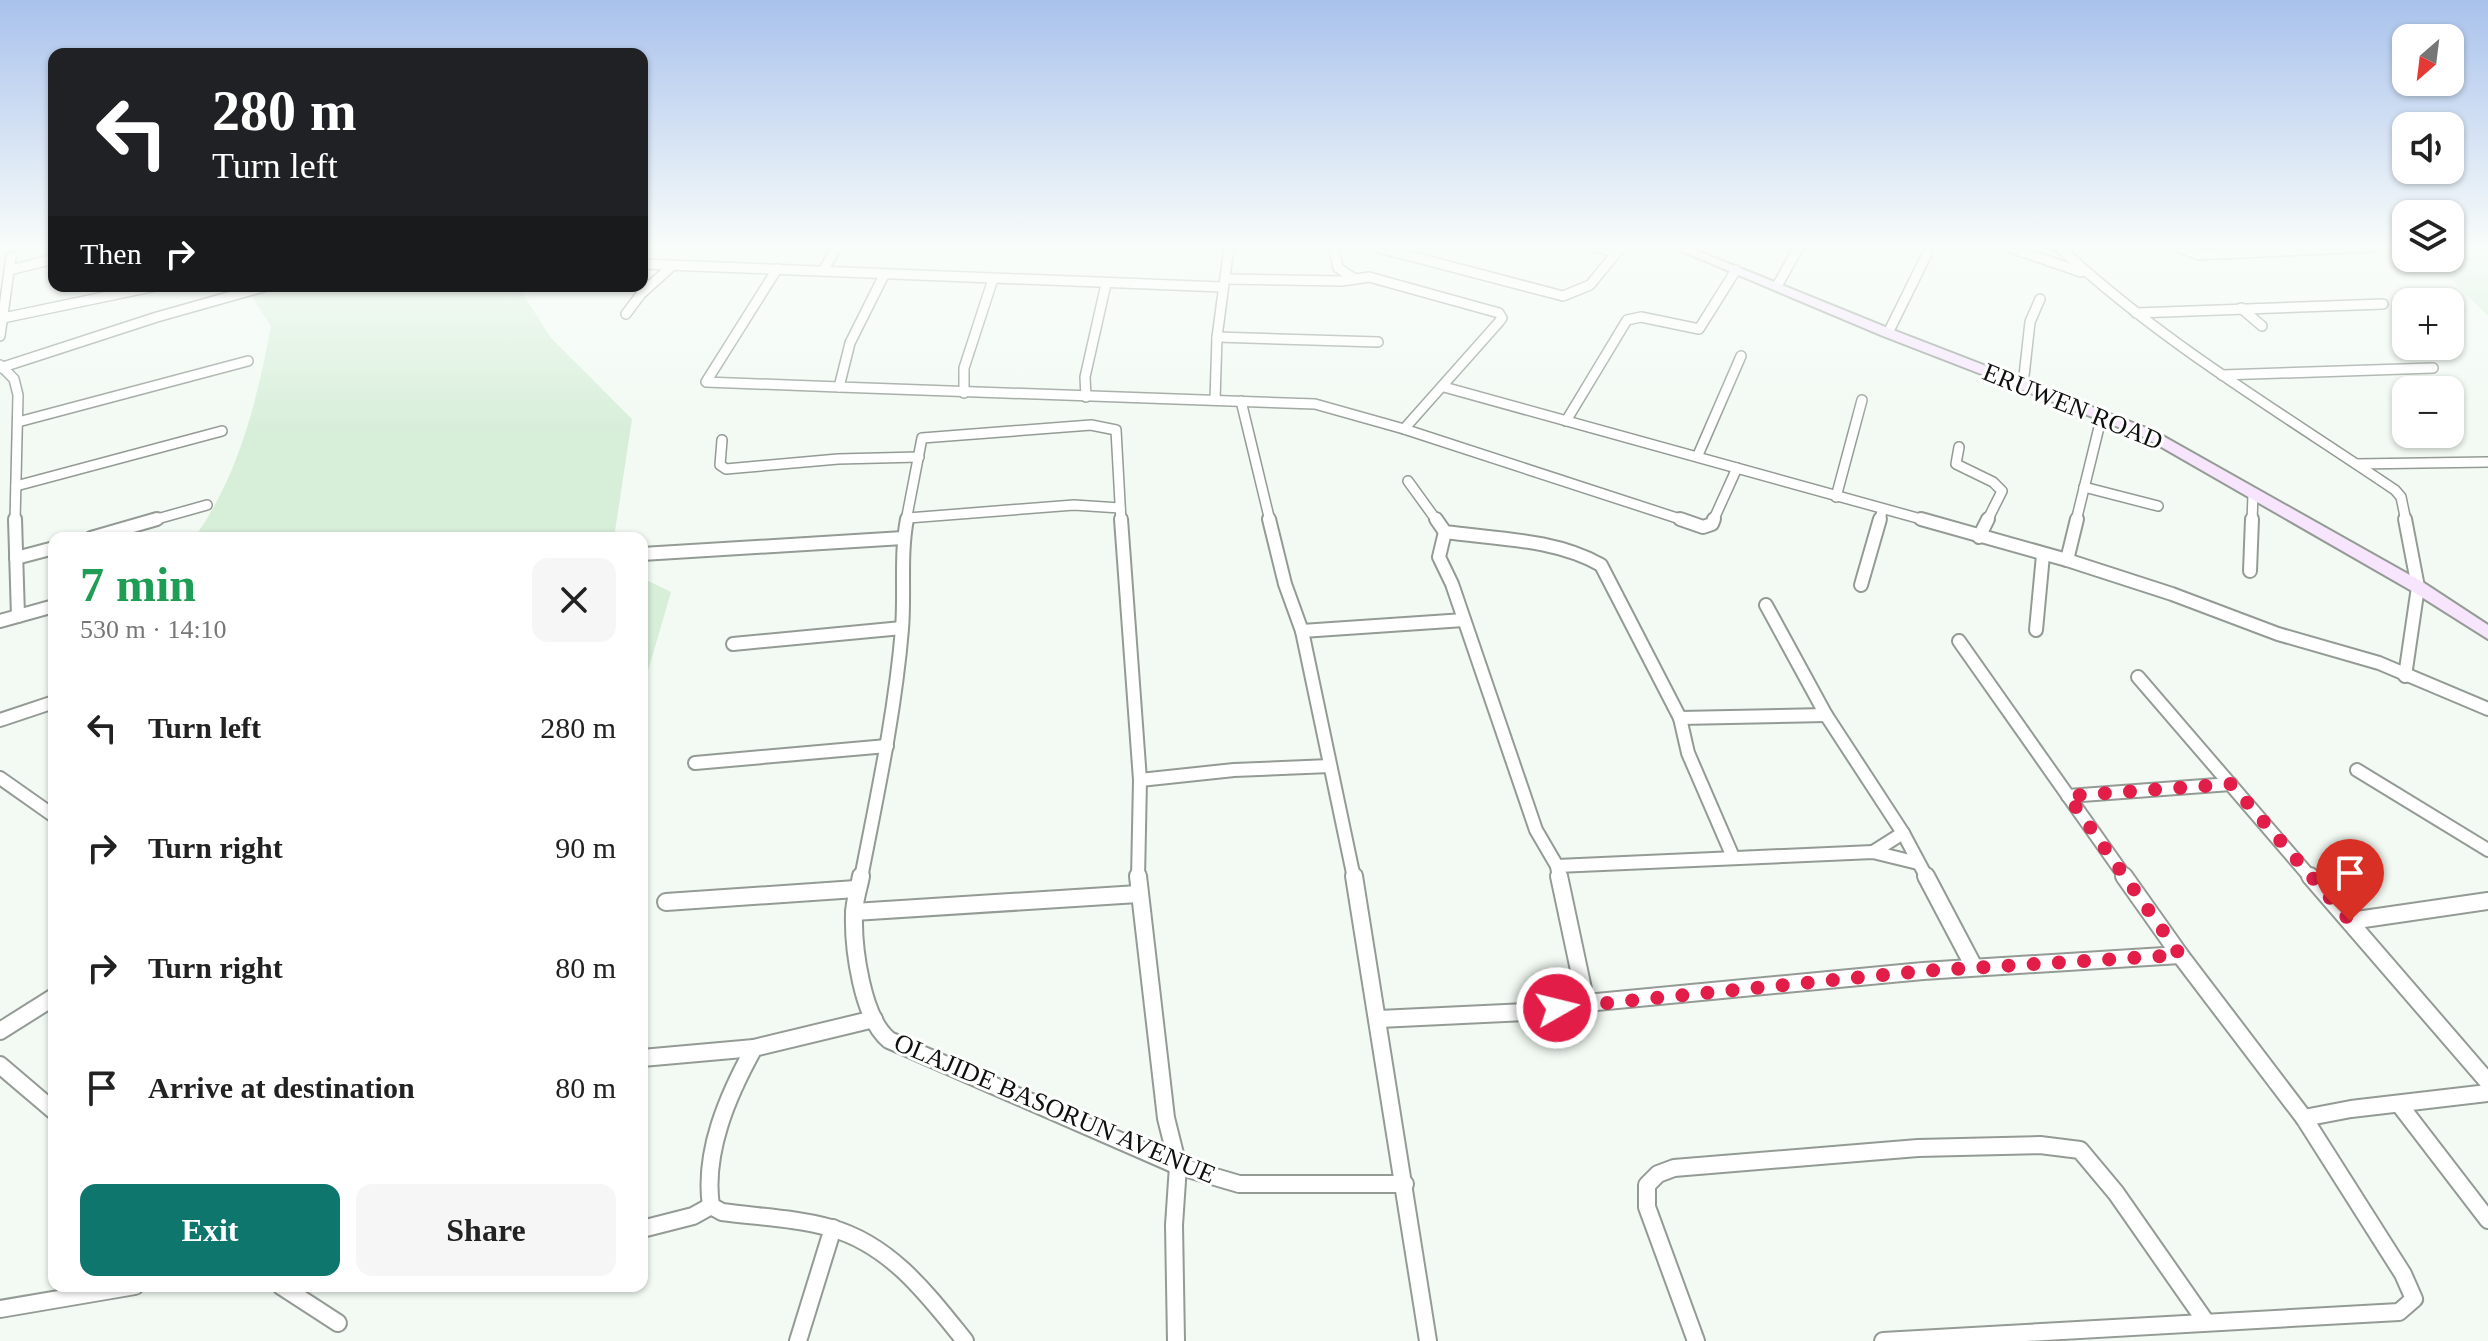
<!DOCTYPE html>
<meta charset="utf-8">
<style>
:root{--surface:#fff;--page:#f6f6f6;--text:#222;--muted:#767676;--accent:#0f766e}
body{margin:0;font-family:"Times New Roman",serif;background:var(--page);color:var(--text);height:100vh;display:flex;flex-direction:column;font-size:30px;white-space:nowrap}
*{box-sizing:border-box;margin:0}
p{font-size:26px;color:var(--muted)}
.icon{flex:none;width:44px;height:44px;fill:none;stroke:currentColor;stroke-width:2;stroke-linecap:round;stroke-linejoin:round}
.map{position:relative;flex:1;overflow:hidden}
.drawer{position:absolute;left:48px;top:532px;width:600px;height:760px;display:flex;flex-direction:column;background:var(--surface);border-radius:16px;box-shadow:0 2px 6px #0004}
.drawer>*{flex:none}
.top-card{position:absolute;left:48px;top:48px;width:600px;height:244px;border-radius:16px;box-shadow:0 2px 6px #0004;background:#202124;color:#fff;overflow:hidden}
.needle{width:52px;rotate:208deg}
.controls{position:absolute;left:2392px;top:24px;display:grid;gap:16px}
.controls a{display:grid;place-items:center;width:72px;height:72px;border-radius:16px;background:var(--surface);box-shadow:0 2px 6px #0004;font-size:40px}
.pin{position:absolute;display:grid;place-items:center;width:68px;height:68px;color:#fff;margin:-82px -34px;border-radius:50% 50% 50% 0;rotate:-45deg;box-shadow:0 0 8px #0007}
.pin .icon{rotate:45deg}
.me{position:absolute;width:88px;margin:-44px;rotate:82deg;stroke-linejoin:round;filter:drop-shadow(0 0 6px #0008)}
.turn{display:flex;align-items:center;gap:28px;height:168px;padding:0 32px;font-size:36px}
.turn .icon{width:104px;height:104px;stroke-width:2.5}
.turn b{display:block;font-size:56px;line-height:68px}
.then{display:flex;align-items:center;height:76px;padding:0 32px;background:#0003;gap:16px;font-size:30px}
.round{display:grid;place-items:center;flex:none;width:84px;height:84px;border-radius:16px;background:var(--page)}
.overview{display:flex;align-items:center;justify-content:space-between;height:136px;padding:0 32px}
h1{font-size:48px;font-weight:700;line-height:60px;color:#1e9e55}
.button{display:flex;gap:16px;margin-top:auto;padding:16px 32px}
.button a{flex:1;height:92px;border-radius:16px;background:var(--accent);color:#fff;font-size:32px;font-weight:700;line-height:92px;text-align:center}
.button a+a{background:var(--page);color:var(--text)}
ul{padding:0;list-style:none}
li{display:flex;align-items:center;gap:24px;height:120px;padding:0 32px}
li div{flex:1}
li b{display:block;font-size:30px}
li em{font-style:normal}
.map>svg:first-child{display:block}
.green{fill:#d7eed9}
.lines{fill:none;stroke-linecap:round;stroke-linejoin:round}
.street-far2-casing{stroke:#939b94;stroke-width:12}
.street-far1-casing{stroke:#939b94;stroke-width:16}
.street-casing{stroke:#939b94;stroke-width:20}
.secondary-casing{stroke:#939b94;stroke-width:4}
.street-far2{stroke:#fff;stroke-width:9}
.street-far1{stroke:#fff;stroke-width:12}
.street{stroke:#fff;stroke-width:16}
.secondary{fill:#f7e5fe;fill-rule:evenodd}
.route{stroke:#e11d48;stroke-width:14;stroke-dasharray:0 25.2}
.labels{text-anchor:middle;stroke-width:6;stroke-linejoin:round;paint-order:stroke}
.street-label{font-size:26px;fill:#0d100d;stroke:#fff}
</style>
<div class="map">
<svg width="2488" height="1341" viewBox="0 0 2488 1341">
<rect width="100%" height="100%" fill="#f2faf3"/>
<g class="green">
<path d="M2450,247H2488V316L2430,258H2450Z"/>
<path d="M245,286H518L551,338L632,419L614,538H194C239,476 257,400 271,326Z"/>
<path d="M642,578L671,592L642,691Z"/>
</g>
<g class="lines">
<g class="street-far2-casing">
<g id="street-far2">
<path d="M1334,247L1338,268L1355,279"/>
<path d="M1376,247L1563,296L1590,285L1621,247"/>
<path d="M1594,247L1617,252"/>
<path d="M2008,247L2081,272"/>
<path d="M2059,247C2161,342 2280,412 2395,490L2401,497L2406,521"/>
<path d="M2178,247L2198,255L2370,247"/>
<path d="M642,264L1222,287"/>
<path d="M777,269L706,382L839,387"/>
<path d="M10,270L54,259"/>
<path d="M823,271L837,247"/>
<path d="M884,275L850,343L839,387L1315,404L1404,429L1686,521"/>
<path d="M1225,279L1342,281L1369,277L1499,313L1502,318L1499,322L1404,429"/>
<path d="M1777,286L1799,247"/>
<path d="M2241,308L2262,326"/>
<path d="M2136,313L2383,304"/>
<path d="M626,314L641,294L673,265"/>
<path d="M3,318L156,286"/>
<path d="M1888,333L1928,252"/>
<path d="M0,336L11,257"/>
<path d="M1217,337L1378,342"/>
<path d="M0,365L14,379L18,395L15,521"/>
<path d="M0,368L157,317L267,286"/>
<path d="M2222,375L2433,368"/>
<path d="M2023,385L2030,322L2040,299"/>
<path d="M1444,387L1928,521"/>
<path d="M964,393V368L993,279"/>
<path d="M1086,397L1085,377L1106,284"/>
<path d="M1215,400L1217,337L1229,247"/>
<path d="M1241,401L1270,521"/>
<path d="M1566,421L1627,320L1641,317L1699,329L1736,270"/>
<path d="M18,422L248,361"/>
<path d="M722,440L720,465L726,469L838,459L919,457"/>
<path d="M1959,447L1956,464L1993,482L2002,491L1987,521"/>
<path d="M1698,455L1741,356"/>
<path d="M2357,464L2488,462"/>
<path d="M1408,481L1437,521"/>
<path d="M16,486L222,431"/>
<path d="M2084,487L2158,506"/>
<path d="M1836,497L1862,400"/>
<path d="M908,518L1074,505L1120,508"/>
<path d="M150,521L207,505"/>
<path d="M906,521L922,438L1091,425L1116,430L1121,521"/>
<path d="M1713,521L1737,468"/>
<path d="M1879,521L1883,509"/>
<path d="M2076,521L2102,415"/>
<path d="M2252,521L2253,495"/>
</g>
</g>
<g class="street-far1-casing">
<g id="street-far1">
<path d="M15,519L18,616"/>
<path d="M1121,519L1140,780L1138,878"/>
<path d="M1269,519L1285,584L1302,631L1354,878"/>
<path d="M1436,519L1445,532C1497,539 1555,539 1601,565L1680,718L1826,715"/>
<path d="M1680,519L1703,527L1712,524L1714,519"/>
<path d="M1921,519L2067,560L2172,594L2278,634L2379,663L2488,709"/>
<path d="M1445,532L1439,557L1452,584L1536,830L1557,866L1559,878"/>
<path d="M1979,537L1988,519"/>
<path d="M91,538L157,519"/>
<path d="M642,554L903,538"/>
<path d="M16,558L54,548"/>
<path d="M2067,560L2077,519"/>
<path d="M2250,571L2252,519"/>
<path d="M1861,585L1880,519"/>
<path d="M1766,605L1826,715L1903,833L1927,878"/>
<path d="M0,621L54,606"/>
<path d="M2036,630L2043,555"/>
<path d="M1302,631L1464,620"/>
<path d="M1959,641L2126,878"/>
<path d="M733,644L902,628"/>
<path d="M2405,676L2418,587L2405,519"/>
<path d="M2138,677L2311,878"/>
<path d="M1680,718L1688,753L1733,857"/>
<path d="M0,720L54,702"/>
<path d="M695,763L887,746"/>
<path d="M2357,770L2488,850"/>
<path d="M0,778L54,816"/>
<path d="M1140,780L1234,770L1330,766"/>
<path d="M2068,796L2231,784"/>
<path d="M1873,852L1903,833"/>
<path d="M1557,866L1873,852L1918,863"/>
<path d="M861,878C877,796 895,713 902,629C905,593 900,556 907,519"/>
</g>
</g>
<g class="street-casing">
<g id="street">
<path d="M861,876C859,888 854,901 854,914C853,948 862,1018 889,1040L1178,1166"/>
<path d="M1138,876L1166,1118L1178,1166"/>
<path d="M1354,876L1428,1341"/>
<path d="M1559,876L1586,1003"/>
<path d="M1926,876L1974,967"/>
<path d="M2310,876L2488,1082"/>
<path d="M666,902L856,889"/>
<path d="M854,912L1138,894"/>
<path d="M2350,921L2488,901"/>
<path d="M874,1019L754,1048C728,1095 703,1152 711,1206L722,1212C758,1217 796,1218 831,1228C891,1245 928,1295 965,1341"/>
<path d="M1379,1019L1527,1012L1586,1003L1923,971L2180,955"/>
<path d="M0,1031L54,997"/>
<path d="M642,1058L754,1048"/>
<path d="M0,1065L54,1111"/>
<path d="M2399,1104L2488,1220"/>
<path d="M2304,1118L2351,1109L2488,1093"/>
<path d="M1178,1166L1239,1184H1405"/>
<path d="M642,1229L693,1216L711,1206"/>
<path d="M281,1286L338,1323"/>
<path d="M0,1309L135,1286"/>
<path d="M798,1341L833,1228"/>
<path d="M1176,1341L1174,1225L1178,1166"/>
<path d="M1696,1341L1647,1207V1185L1658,1174L1674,1168L1918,1148L2040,1145L2080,1150L2116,1193L2206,1322"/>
<path d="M1883,1341L2399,1312L2414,1299L2403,1274L2304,1118L2180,955L2124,876"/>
</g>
</g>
<g class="secondary-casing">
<path id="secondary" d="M1672,247H1688L1893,330L2154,431L2424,583L2488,625V639L2412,591L2144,437L1883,336Z"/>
</g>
<use href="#street-far2" class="street-far2"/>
<use href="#street-far1" class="street-far1"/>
<use href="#street" class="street"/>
<use href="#secondary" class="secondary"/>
</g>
<linearGradient id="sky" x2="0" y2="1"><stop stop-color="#a9c2ec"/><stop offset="0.57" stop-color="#f9fdfa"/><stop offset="1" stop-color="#f9fdfa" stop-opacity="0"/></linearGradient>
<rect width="2488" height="434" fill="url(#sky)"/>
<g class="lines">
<path class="route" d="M1557,1008L1923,971L2180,955L2068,796L2231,784L2350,921"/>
</g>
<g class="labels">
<g class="street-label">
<text transform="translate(2073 406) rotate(22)" y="9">ERUWEN ROAD</text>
<text transform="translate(1055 1108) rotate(23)" y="9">OLAJIDE BASORUN AVENUE</text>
</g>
</g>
</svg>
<div class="controls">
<a><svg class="needle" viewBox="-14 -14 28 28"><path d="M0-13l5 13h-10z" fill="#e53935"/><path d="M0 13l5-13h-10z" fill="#767676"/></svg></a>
<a><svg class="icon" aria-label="sound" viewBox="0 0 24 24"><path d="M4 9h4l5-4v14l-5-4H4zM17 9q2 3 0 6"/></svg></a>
<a><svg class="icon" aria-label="layers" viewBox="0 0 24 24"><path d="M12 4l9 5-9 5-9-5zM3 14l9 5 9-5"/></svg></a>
<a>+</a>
<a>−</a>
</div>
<div class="pin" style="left:2350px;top:921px;background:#d93025"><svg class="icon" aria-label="arrive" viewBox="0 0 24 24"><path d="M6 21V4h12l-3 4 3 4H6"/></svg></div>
<svg class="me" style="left:1557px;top:1008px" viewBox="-20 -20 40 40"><circle r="17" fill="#e11d48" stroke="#fff" stroke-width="3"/><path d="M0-11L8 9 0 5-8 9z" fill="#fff"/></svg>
<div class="top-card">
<div class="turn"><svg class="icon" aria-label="left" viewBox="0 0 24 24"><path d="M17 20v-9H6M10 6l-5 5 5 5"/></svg><div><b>280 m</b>Turn left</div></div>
<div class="then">Then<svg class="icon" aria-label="right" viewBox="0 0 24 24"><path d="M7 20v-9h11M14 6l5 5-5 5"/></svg></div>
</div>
<section class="drawer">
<div class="overview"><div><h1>7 min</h1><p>530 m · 14:10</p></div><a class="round"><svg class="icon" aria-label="close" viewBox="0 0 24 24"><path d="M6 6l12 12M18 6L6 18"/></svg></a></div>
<ul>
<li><svg class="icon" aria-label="left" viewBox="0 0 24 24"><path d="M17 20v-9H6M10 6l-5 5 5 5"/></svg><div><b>Turn left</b></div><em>280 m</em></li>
<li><svg class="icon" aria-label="right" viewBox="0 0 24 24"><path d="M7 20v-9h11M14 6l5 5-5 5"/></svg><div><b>Turn right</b></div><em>90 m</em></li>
<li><svg class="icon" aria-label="right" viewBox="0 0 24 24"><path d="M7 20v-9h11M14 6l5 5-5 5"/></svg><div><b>Turn right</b></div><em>80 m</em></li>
<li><svg class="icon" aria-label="arrive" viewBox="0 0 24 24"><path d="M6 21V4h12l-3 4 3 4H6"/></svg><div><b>Arrive at destination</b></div><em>80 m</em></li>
</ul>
<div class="button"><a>Exit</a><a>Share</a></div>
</section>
</div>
